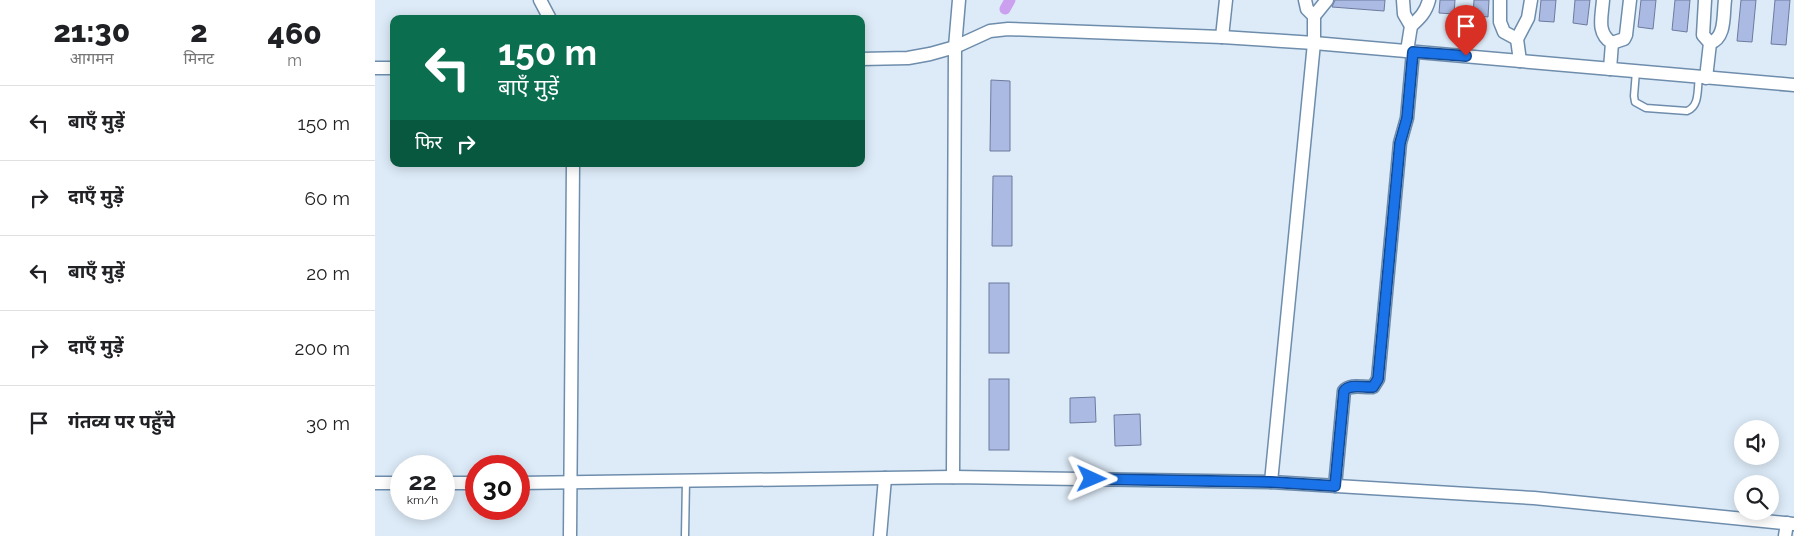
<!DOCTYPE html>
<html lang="hi">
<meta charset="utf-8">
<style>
:root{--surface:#fff;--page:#f6f6f6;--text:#202124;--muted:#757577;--line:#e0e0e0}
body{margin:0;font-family:Raleway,"Noto Sans Devanagari",sans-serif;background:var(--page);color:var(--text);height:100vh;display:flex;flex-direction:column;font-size:19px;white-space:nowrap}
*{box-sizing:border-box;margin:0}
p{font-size:16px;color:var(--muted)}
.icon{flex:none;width:28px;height:28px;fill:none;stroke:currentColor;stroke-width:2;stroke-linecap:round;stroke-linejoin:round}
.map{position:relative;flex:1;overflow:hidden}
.details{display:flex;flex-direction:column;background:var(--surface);width:375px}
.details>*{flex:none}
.banner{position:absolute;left:15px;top:15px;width:475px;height:152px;border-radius:10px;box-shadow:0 2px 12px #0003;background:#0b6e4f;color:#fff;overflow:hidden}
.fabs{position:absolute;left:1359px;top:420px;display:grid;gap:10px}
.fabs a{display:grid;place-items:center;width:45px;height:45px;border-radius:50%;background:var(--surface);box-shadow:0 2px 12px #0003;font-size:25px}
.speed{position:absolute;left:15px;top:455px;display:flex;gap:10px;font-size:25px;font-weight:700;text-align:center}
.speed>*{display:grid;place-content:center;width:65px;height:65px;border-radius:50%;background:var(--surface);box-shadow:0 2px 12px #0003;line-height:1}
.speed small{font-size:12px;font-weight:400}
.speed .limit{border:8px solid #d22;background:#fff;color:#111}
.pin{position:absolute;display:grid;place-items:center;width:42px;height:42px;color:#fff;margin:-51px -21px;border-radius:50% 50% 50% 0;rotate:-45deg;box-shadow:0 0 5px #0007}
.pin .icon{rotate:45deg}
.me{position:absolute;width:55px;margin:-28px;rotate:91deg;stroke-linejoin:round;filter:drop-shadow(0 0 4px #0008)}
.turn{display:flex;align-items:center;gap:18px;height:105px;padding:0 25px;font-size:22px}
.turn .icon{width:65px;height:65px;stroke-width:2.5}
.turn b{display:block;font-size:35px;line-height:42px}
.then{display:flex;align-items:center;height:48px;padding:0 25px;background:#0003;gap:10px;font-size:19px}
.eta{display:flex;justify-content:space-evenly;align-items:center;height:85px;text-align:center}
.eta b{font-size:30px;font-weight:800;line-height:35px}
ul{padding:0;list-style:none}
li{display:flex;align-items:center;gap:15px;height:75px;padding:0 25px;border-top:1px solid var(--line)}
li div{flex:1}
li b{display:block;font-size:19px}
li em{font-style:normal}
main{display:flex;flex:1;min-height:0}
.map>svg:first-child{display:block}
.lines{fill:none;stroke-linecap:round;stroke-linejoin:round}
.canal{stroke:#cba0ee;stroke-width:11}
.building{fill:#abbae2;stroke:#6d7a9f}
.lane-casing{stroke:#6e8dac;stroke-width:9}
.street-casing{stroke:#6e8dac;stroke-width:15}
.lane{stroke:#fff;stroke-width:6}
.street{stroke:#fff;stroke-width:12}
.route-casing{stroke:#114b97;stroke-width:12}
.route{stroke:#1a73e8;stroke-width:9}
</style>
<main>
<section class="details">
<div class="eta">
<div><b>21:30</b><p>आगमन</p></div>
<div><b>2</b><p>मिनट</p></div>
<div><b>460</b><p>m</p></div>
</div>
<ul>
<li><svg class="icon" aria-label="left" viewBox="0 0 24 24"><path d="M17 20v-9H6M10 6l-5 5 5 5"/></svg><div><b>बाएँ मुड़ें</b></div><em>150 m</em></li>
<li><svg class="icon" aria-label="right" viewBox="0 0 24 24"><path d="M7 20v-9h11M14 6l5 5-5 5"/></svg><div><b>दाएँ मुड़ें</b></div><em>60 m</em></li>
<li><svg class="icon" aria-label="left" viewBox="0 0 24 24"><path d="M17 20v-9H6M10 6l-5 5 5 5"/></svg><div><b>बाएँ मुड़ें</b></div><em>20 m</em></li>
<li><svg class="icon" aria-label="right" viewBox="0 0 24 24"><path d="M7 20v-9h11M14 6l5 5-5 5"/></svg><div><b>दाएँ मुड़ें</b></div><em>200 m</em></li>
<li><svg class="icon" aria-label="arrive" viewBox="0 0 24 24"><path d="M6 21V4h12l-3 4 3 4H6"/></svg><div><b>गंतव्य पर पहुँचे</b></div><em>30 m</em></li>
</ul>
</section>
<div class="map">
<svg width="1419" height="536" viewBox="0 0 1419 536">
<rect width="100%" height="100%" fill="#ddebf8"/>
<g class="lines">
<path class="canal" d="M630,9L635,0"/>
</g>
<g class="building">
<path d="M960,0H1010L1009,11L957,7Z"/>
<path d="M1065,0H1080L1079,14L1064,13Z"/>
<path d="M1099,0H1114L1113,17L1098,15Z"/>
<path d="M1166,0H1181L1179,22L1164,21Z"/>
<path d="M1200,0H1215L1212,25L1198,23Z"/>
<path d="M1266,0H1281L1278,29L1263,27Z"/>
<path d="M1300,0H1315L1312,32L1297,30Z"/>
<path d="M1366,0H1381L1377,42L1362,41Z"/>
<path d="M1400,0H1415L1411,45L1396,44Z"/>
<path d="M616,80L635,81V151H615Z"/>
<path d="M618,176H637V246H617Z"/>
<rect x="614" y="283" width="20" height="70"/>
<rect x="614" y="379" width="20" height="71"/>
<path d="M720,397L721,422L695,423V398Z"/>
<path d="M765,414L766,445L740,446L739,415Z"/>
</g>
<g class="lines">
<g class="lane-casing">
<g id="lane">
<path d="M1261,71L1259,96L1260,102L1271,108L1312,111C1325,106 1322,89 1324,77"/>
<path d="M310,536L311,480"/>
</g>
</g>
<g class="street-casing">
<g id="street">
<path d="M165,0L175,19"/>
<path d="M1028,0L1029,14L1036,26L1032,51"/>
<path d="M1125,0V22L1129,32L1142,39"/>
<path d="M1228,0C1227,16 1221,33 1237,43L1235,69"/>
<path d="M1330,0L1328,35L1335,43L1331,78"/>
<path d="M939,16L952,0"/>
<path d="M1036,26C1045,18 1051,12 1054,0"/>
<path d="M847,37L851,0"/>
<path d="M1237,43L1249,39L1251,35L1255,0"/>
<path d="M1335,43C1351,38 1348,15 1350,0"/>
<path d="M486,59L533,58L555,54L580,47L615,31L633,29L847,37L939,43L1419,85"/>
<path d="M1145,61L1142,39L1153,18L1156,0"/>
<path d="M0,68H19"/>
<path d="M578,477L580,47L584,0"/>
<path d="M896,482L939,43V16L932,9L930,0"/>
<path d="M0,483H26"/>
<path d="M69,483H101"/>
<path d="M144,483L578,477L896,482L1159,498L1419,524"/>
<path d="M960,486L969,391C975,383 989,388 998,387L1003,379L1025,143L1032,118L1038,52"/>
<path d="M195,536L198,164"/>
<path d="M505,536L510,478"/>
<path d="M1410,536L1412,523"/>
</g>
</g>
<use href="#lane" class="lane"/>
<use href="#street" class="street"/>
</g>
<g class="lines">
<g class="route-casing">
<path id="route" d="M717,479L896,482L960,486L969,391C975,383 989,388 998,387L1003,379L1025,143L1032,118L1038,52L1091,56"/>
</g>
<use href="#route" class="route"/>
</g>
</svg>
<div class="fabs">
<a><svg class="icon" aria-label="sound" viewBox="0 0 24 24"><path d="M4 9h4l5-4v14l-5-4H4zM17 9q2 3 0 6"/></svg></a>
<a><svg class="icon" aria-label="search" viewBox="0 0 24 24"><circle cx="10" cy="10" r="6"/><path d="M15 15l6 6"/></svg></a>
</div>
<div class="speed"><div>22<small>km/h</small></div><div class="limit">30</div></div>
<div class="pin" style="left:1091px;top:56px;background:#d93025"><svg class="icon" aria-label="arrive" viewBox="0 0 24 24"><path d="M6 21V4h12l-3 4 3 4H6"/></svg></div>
<svg class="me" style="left:717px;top:479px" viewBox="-20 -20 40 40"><path d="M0-17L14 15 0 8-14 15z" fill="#1a73e8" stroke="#fff" stroke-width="4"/></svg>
<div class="banner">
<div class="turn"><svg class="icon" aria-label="left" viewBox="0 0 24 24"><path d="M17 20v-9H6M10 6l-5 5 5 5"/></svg><div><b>150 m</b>बाएँ मुड़ें</div></div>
<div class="then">फिर<svg class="icon" aria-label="right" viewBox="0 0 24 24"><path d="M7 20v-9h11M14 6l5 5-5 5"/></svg></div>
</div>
</div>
</main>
